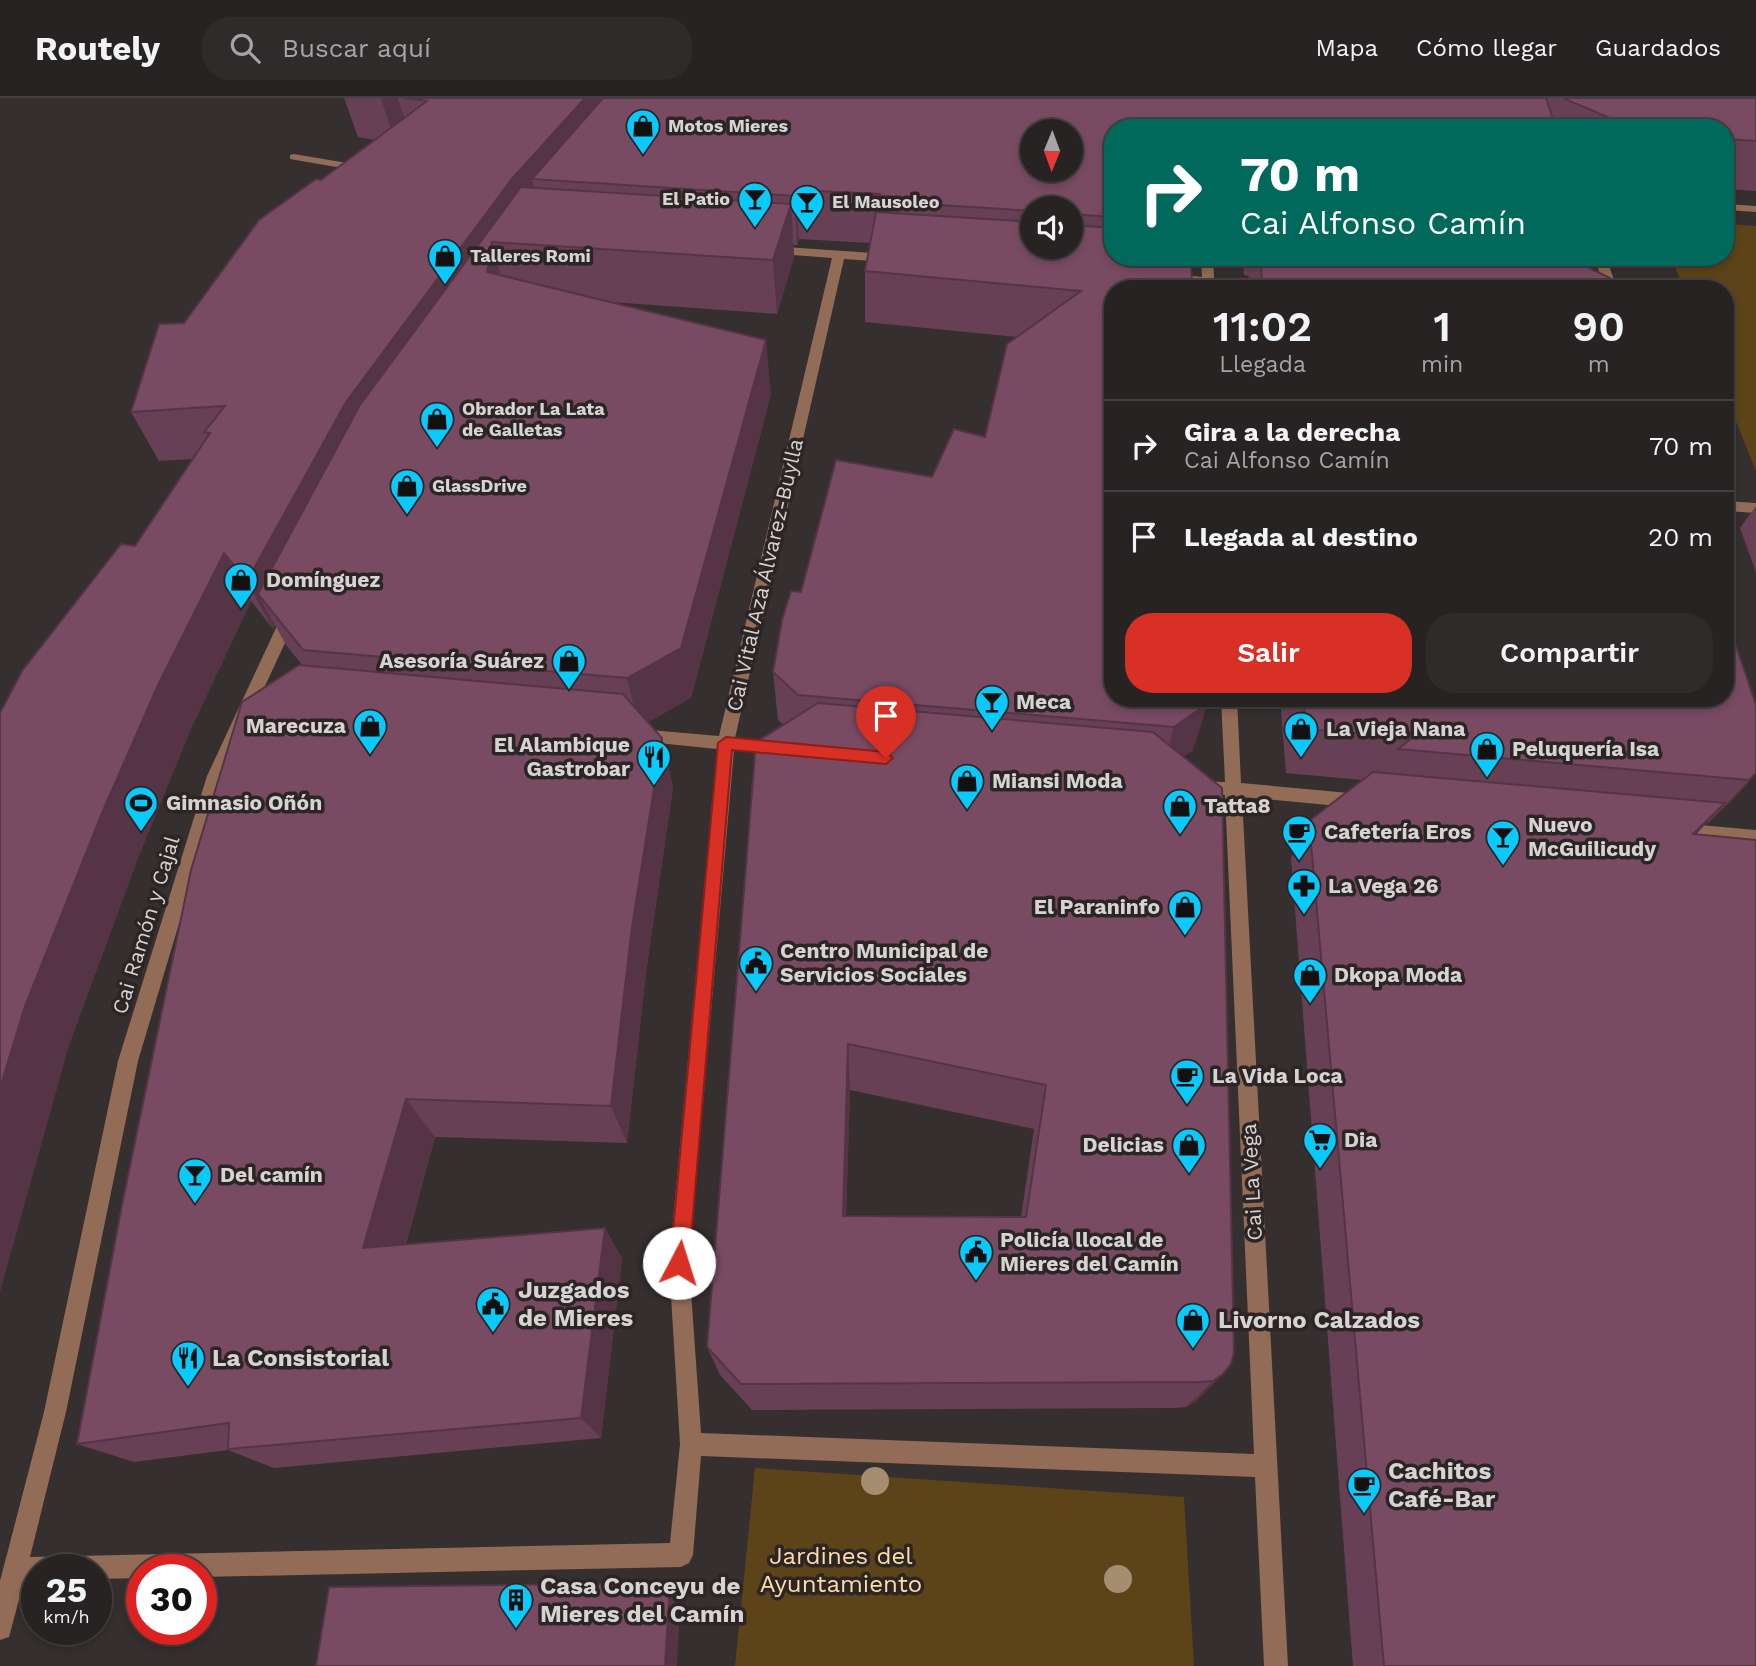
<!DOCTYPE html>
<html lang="es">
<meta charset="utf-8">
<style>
:root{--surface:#282323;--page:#302b2b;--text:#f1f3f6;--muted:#a5a4a6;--line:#444041;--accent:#d93025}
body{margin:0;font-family:"Work Sans",sans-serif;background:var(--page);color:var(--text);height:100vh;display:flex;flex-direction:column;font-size:26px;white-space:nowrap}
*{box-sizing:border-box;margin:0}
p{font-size:23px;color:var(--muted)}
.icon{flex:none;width:38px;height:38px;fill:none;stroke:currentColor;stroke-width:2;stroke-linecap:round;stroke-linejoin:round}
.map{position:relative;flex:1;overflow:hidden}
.panel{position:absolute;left:1104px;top:182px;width:630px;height:427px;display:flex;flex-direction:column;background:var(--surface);border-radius:28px;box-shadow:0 4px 10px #0003,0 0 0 2px var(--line)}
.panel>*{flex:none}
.banner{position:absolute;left:1104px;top:21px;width:630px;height:147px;border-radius:28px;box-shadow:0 4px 10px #0003,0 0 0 2px var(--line);background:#00695c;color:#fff;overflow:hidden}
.needle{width:46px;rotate:181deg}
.tools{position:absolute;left:1020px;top:21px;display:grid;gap:14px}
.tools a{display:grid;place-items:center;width:63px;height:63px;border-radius:50%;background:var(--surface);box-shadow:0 4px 10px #0003,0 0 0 2px var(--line);font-size:35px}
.speed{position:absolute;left:21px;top:1456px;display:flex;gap:14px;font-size:35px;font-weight:700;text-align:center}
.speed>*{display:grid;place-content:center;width:91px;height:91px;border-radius:50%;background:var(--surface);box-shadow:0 4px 10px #0003,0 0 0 2px var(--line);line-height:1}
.speed small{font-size:18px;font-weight:400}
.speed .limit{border:10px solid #d22;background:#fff;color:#111}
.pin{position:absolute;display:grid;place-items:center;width:60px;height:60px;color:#fff;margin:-72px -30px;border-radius:50% 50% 50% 0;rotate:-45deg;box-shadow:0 0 7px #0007}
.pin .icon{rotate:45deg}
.me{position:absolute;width:77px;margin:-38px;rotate:5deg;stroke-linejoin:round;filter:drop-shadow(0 0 5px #0008)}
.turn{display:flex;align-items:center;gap:24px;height:147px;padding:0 21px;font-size:32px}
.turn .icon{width:91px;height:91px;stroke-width:2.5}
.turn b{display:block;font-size:49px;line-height:60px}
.eta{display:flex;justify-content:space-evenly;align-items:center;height:119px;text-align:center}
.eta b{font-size:42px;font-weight:600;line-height:49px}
.button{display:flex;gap:14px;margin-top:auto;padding:14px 21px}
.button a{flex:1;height:80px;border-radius:28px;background:var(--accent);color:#fff;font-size:28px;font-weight:600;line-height:80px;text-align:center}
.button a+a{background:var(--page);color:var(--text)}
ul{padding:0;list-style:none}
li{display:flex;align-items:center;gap:21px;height:91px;padding:0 21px;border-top:2px solid var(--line)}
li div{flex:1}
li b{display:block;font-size:26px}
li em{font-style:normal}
header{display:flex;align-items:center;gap:42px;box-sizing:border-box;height:98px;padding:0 35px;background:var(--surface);border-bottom:2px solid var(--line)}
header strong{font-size:33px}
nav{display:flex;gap:38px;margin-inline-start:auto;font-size:24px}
.search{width:490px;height:63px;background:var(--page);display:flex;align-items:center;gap:18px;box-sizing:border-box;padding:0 24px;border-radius:28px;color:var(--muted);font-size:26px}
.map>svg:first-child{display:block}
.green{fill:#5c4418}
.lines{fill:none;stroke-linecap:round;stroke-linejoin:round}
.minor{fill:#926c57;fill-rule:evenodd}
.tree{fill:#a48e6f}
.wall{fill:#684055;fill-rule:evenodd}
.shaded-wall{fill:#553445}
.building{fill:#794b63;stroke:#553445;stroke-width:2;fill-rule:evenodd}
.route{fill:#d93025;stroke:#8d1f18;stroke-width:2}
.labels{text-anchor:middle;stroke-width:7;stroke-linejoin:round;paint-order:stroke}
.far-poi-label{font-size:18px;font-weight:bold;fill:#d7d3d3;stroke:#2b2525;text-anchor:start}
.street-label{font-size:21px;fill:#d7d3d3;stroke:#2b2525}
.poi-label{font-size:21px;font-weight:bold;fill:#d7d3d3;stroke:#2b2525;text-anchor:start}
.near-poi-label{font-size:24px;font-weight:bold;fill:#d7d3d3;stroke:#2b2525;text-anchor:start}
.near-park-label{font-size:24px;fill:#fedca4;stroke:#2b2525}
</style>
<header>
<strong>Routely</strong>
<div class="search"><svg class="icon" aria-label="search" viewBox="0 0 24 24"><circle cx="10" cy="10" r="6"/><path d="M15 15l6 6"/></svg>Buscar aquí</div>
<nav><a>Mapa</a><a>Cómo llegar</a><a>Guardados</a></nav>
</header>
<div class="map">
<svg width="1756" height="1568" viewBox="0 0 1756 1568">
<rect width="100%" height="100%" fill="#352f2f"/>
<g class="green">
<path d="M1726,126L1756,128V373L1726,299V191H1684L1671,159H1726Z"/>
<path d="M755,1370L1184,1399L1194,1568H735Z"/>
</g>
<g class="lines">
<g class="minor">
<path d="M294,56L365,68L371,71L365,74L290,61V57Z"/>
<path d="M1726,106L1756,108V114L1726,112Z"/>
<path d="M770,148L888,156L894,160L888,164L844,161L735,640L777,644L785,650L777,656L734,652L689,1165L701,1335L1254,1356L1225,697L1193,693L1191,688L1193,683L1225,684L1221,600H1237L1241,685L1360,696L1366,698L1368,703L1366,708L1360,710L1242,699L1288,1568H1264L1255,1379L701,1358L693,1457L689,1465L681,1469L201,1479V1472H142V1480L96,1481V1472H37V1482L24,1483L9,1539L0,1542V1483L44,1314L118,963L207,678L283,515L291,510L299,515L223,678L138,963L66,1314L30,1459L670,1445L680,1346L669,1165L717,651L638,643L630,637L638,631L719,638L832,160L766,155L764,152Z"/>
<path d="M1201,159H1213L1214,180L1269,183L1275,187L1269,191L1214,187V191H1202V186L1168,184L1162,180L1168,176L1202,179Z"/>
<path d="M1594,159H1606L1617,191H1605Z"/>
<path d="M1726,403L1756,405V415L1726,413Z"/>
<path d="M1677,725L1756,732V746L1677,739L1671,737L1668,732L1671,727Z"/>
</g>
</g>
<g class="tree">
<circle cx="875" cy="1383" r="14"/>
<circle cx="1118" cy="1481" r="14"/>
</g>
<g class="wall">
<path d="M344,0H1756V93L1726,91V30H1113V159L1208,600L1193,652L1183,659L1223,1276L1196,1303L1186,1309L1173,1310L752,1312L720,1277L707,1249L784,627L778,622L773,574L801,494L932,379L985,339L1017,239L865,224V173L870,145L799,141L797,147H793L794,159L777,216L610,204L771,296L691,600L648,624L662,640L673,690L646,874L627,1045L435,1039L406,1146L605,1130L622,1161L601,1340L274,1370L228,1352L134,1364L77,1346L303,568L286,547L275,527L273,531L251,503L190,633L139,757L70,944L135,448L193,361L159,363L131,314L184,225L321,82L375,42L358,39ZM1032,110H1071V149H1032ZM850,992L1034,1031L1021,1119L846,1118Z"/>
<path d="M1243,159H1568L1614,191H1245L1249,178L1244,177Z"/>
<path d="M1756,408V474L1740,430Z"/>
<path d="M1280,600H1726L1756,607V676L1732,702L1708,725H1706L1696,736L1756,1568H1353L1291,760L1309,723L1362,682L1286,675Z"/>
</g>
<g class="shaded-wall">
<path d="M381,0H398L408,32L395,45Z"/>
<path d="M585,0H636L532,81L539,112L492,144L506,197L258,496L275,527L273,531L247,483L346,304L511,82Z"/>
<path d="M796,92L799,141L797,147L795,98Z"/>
<path d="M791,106L794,159L777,216L773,162Z"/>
<path d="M766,242L771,296L691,600L639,629L627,580Z"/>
<path d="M224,455L251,503L190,633L139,757L70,944L0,1194V990L25,908L102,715L158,587Z"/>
<path d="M1208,605L1193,652L1160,676L1174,629Z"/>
<path d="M662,640L673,690L646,874L627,1045L611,1008L632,829Z"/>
<path d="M1756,675V676L1732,702L1708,725Z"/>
<path d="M1725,705L1690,743L1693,736Z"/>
<path d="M848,946L850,992L845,1155L843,1118Z"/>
<path d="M406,1001L435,1039L396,1180L363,1150Z"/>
<path d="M605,1130L622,1161L601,1340L581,1320Z"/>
<path d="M1223,1276L1196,1303L1186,1309L1213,1283Z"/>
<path d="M670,1485L681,1492L677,1568H665Z"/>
</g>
<g class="building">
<path d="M405,0H585L511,82L346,304L247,483L224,455L158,587L102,715L25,908L0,990V615L22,573L121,446L135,448L210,335L204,334L225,308L131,314L159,226L184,225L259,122L316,81L321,82L427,3Z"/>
<path d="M603,0H1546L1556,30H1113V119L1071,116V110H1032V113L878,103L880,96L796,92L795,98L532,81ZM1032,33H1071V72H1032Z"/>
<path d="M1563,0H1756V43L1726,41V30H1633Z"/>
<path d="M521,89L791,106L773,162L492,144L487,174L766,242L681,550L627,580L303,552L258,496L360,307Z"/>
<path d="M876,114L1032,124V149H1071V127L1113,130V159H1191L1192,191H1113V600H1208V605L1174,629L798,597L773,574L782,522L791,493L801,494L836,362L932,379L954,331L985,339L1007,246L1081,193L865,173Z"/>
<path d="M1260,159H1567L1610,180L1614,191H1263Z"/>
<path d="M1726,518L1756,607V675L1749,682L1398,651L1412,640L1306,631L1303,600H1726Z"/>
<path d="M299,567L623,596L662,640L632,829L611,1008L406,1001L363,1150L605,1130L581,1320L228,1351L229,1325L77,1346L122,1107L191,772L242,604Z"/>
<path d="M818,605L1153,634L1222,690L1234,1254L1231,1266L1223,1276L1213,1283L1198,1284L741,1286L707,1249L756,644ZM848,946L1046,987L1026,1119L843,1118Z"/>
<path d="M1373,674L1725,705L1693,736L1756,742V1568H1384L1309,723Z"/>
<path d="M670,1485L665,1568H316L329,1489Z"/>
</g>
<path class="route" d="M726,639L886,654L893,660L886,666L732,652L689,1165L686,1172L679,1175L672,1172L670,1165L718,645Z"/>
<defs>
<g id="shop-pin" transform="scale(1.75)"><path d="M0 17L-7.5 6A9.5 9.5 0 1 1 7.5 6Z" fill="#09cafa" stroke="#2b2525"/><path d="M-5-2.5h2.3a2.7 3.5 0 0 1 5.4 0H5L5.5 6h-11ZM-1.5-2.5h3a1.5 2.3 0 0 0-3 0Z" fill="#111"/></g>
<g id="bar-pin" transform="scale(1.75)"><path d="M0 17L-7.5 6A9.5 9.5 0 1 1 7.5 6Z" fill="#09cafa" stroke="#2b2525"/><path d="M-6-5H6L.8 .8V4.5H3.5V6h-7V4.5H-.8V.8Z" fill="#111"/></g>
<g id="restaurant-pin" transform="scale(1.75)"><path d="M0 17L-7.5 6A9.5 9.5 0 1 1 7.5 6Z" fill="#09cafa" stroke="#2b2525"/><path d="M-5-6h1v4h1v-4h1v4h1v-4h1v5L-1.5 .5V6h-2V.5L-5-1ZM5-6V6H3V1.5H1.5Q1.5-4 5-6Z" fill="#111"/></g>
<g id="stadium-pin" transform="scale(1.75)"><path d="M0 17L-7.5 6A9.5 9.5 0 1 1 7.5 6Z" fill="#09cafa" stroke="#2b2525"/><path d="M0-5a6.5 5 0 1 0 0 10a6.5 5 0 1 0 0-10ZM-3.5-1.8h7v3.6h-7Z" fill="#111"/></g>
<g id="cafe-pin" transform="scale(1.75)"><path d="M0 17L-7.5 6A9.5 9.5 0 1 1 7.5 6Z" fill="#09cafa" stroke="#2b2525"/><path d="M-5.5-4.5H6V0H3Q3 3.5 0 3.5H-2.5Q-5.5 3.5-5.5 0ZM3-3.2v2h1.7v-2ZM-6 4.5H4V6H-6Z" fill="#111"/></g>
<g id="pharmacy-pin" transform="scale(1.75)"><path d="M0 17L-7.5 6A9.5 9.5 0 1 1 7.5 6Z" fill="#09cafa" stroke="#2b2525"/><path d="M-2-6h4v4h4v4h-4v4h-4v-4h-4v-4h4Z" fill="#111"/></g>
<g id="civic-pin" transform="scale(1.75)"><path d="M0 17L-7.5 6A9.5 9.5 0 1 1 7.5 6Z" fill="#09cafa" stroke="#2b2525"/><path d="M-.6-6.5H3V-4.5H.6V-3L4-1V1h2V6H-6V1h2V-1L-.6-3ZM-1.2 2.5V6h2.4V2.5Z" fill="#111"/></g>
<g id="supermarket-pin" transform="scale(1.75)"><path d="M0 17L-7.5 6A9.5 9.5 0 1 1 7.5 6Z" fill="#09cafa" stroke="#2b2525"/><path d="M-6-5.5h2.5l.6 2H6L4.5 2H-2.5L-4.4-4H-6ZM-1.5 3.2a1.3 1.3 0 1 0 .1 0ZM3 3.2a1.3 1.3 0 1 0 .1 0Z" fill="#111"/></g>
<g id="building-pin" transform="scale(1.75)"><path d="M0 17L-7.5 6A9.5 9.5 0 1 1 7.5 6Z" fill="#09cafa" stroke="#2b2525"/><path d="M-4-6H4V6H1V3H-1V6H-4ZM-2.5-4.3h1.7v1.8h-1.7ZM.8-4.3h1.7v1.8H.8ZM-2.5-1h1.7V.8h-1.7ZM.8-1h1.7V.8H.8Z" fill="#111"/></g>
</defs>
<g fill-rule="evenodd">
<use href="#shop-pin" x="643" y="28"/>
<use href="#bar-pin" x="755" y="101"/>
<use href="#bar-pin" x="807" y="104"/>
<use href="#shop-pin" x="445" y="158"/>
<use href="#shop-pin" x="437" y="321"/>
<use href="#shop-pin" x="407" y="388"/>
<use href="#shop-pin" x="241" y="482"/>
<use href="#shop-pin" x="569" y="563"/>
<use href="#bar-pin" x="992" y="604"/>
<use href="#shop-pin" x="370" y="628"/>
<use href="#shop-pin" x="1301" y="631"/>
<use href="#shop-pin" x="1487" y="651"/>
<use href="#restaurant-pin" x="654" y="659"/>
<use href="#shop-pin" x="967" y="683"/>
<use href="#stadium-pin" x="141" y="705"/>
<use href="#shop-pin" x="1180" y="708"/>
<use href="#cafe-pin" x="1299" y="734"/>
<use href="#bar-pin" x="1503" y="739"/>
<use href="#pharmacy-pin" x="1304" y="788"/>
<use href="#shop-pin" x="1185" y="809"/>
<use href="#civic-pin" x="756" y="865"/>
<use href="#shop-pin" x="1310" y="877"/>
<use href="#cafe-pin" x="1187" y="978"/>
<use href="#supermarket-pin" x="1320" y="1042"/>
<use href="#shop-pin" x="1189" y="1047"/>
<use href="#bar-pin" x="195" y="1077"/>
<use href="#civic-pin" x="976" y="1154"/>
<use href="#civic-pin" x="493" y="1206"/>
<use href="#shop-pin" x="1193" y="1222"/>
<use href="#restaurant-pin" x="188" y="1260"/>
<use href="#cafe-pin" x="1364" y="1387"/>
<use href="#building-pin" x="516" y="1502"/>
</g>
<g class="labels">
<g class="far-poi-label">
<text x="668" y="34">Motos Mieres</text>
<text x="730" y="107" text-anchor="end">El Patio</text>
<text x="832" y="110">El Mausoleo</text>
<text x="470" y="164">Talleres Romi</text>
<text x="462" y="317">Obrador La Lata<tspan x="462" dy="21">de Galletas</tspan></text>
<text x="432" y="394">GlassDrive</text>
</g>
<g class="street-label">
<text transform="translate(765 477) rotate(-77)" y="7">Cai Vital Aza Álvarez-Buylla</text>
<text transform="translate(146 827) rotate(-73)" y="7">Cai Ramón y Cajal</text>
<text transform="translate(1252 1084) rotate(-93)" y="7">Cai La Vega</text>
</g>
<g class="poi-label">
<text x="266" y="489">Domínguez</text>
<text x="544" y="570" text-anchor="end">Asesoría Suárez</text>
<text x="1016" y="611">Meca</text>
<text x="346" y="635" text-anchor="end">Marecuza</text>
<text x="1326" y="638">La Vieja Nana</text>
<text x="630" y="654" text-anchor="end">El Alambique<tspan x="630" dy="24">Gastrobar</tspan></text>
<text x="1512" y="658">Peluquería Isa</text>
<text x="992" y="690">Miansi Moda</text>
<text x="166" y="712">Gimnasio Oñón</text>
<text x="1204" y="715">Tatta8</text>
<text x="1528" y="734">Nuevo<tspan x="1528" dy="24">McGuilicudy</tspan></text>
<text x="1324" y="741">Cafetería Eros</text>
<text x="1328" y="795">La Vega 26</text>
<text x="1160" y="816" text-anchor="end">El Paraninfo</text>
<text x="780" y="860">Centro Municipal de<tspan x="780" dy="24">Servicios Sociales</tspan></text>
<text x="1334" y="884">Dkopa Moda</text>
<text x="1212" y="985">La Vida Loca</text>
<text x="1344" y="1049">Dia</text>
<text x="1164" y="1054" text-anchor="end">Delicias</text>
<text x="220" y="1084">Del camín</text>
<text x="1000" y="1149">Policía llocal de<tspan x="1000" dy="24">Mieres del Camín</tspan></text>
</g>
<g class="near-poi-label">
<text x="518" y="1200">Juzgados<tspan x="518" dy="28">de Mieres</tspan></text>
<text x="1218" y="1230">Livorno Calzados</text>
<text x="212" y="1268">La Consistorial</text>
<text x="1388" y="1381">Cachitos<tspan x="1388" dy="28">Café-Bar</tspan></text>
<text x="540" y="1496">Casa Conceyu de<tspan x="540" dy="28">Mieres del Camín</tspan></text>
</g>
<g class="near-park-label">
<text x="841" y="1466">Jardines del<tspan x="841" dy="28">Ayuntamiento</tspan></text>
</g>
</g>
</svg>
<div class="tools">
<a><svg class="needle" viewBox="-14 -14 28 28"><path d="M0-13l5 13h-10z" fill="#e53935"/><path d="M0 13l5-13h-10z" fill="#a5a4a6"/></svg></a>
<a><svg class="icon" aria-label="sound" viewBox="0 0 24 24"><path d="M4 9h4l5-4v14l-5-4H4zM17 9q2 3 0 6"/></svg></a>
</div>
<div class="speed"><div>25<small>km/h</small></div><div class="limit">30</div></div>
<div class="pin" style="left:886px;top:660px;background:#d93025"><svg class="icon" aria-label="arrive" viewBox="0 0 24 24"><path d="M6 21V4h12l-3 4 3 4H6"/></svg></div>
<svg class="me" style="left:679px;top:1165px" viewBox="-20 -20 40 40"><circle r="19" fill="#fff"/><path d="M0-13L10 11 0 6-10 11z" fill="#d93025"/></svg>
<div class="banner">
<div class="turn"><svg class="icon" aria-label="right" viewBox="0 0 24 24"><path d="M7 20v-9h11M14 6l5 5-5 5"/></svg><div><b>70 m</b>Cai Alfonso Camín</div></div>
</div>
<section class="panel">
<div class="eta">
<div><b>11:02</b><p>Llegada</p></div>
<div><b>1</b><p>min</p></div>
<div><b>90</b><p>m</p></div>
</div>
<ul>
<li><svg class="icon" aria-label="right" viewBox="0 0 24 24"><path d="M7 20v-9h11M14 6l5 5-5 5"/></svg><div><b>Gira a la derecha</b><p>Cai Alfonso Camín</p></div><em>70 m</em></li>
<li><svg class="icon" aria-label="arrive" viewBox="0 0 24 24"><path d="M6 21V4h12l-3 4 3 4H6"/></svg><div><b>Llegada al destino</b></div><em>20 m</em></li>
</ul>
<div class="button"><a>Salir</a><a>Compartir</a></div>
</section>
</div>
